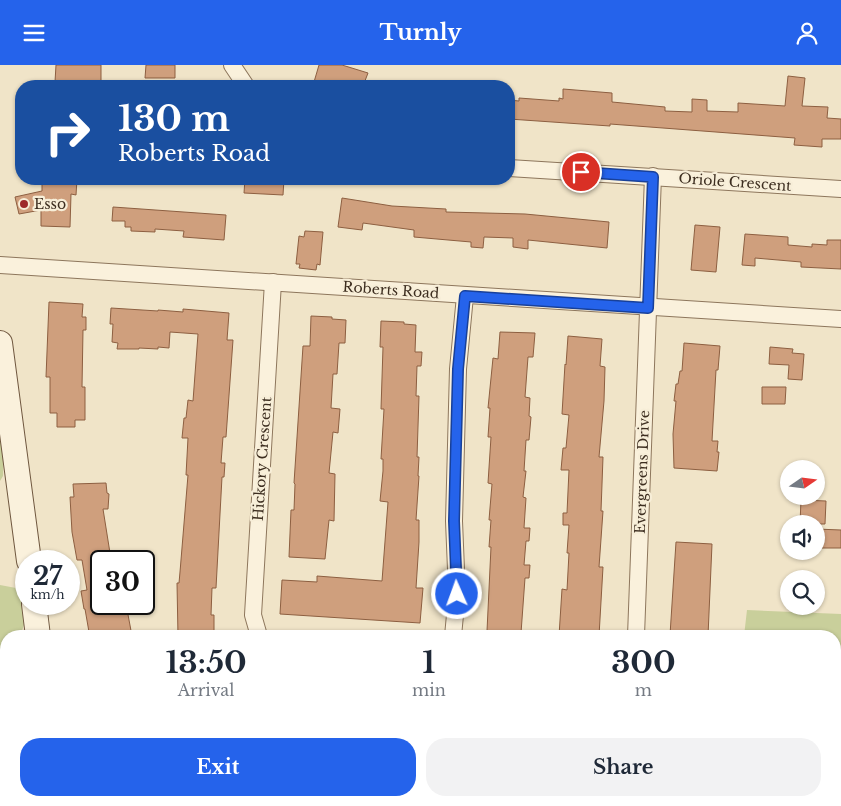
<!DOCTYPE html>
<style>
:root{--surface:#fff;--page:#f2f2f3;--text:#1f2937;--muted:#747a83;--accent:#2563eb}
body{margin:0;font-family:"Libre Baskerville",serif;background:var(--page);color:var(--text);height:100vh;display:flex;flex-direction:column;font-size:19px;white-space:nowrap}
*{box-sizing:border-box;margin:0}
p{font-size:16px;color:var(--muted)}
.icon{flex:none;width:28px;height:28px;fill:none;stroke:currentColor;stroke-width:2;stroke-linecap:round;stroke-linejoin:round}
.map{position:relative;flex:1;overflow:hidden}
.details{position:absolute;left:0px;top:565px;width:841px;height:176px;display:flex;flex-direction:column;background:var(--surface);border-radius:20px 20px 0 0;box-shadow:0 1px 4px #0004}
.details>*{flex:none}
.top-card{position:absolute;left:15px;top:15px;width:500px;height:105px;border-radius:20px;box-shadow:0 1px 4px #0004;background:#1a4fa0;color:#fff;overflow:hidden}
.needle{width:32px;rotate:76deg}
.controls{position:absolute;left:780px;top:395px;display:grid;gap:10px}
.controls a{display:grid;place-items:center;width:45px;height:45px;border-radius:50%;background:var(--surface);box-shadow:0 1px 4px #0004;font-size:25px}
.speed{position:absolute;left:15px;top:485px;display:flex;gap:10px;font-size:25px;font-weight:700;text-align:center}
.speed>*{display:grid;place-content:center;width:65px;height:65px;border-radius:50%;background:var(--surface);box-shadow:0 1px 4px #0004;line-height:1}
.speed small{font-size:12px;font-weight:400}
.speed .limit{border:2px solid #111;border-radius:8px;background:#fff;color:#111}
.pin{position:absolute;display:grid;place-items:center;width:42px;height:42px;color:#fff;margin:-21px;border:2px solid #fff;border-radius:50%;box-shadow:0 1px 5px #0007}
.me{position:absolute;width:55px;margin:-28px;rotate:358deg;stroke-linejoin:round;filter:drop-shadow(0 0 4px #0008)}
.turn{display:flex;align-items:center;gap:18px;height:105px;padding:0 20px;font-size:22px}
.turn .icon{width:65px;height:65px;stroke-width:2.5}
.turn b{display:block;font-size:35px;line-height:42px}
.eta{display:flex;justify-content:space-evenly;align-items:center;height:85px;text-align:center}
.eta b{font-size:30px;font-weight:700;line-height:35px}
.primary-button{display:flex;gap:10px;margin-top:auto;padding:10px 20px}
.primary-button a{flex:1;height:58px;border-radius:20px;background:var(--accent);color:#fff;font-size:20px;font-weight:700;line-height:58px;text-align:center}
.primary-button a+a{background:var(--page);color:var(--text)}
header{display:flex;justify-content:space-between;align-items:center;height:65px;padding:0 20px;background:var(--accent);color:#fff;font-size:22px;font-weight:700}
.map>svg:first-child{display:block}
.green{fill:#c9cf9b}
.building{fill:#cf9f7d;stroke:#8d5f41}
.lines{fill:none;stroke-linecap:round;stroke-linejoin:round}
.street-casing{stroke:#8d765c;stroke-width:18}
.secondary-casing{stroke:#6f573f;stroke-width:26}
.path{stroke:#8d765c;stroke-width:2.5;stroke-dasharray:4 2.5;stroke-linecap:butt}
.street{stroke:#faf1dc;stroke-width:16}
.secondary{stroke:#faf1dc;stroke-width:24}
.route-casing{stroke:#184099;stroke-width:12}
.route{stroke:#2563eb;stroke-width:9}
.poi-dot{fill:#9e2a2b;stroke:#f7eed8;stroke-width:2}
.labels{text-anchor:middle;stroke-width:4.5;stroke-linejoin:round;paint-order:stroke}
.street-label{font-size:14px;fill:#3d2e20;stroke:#f7eed8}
.poi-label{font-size:14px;fill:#3d2e20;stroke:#f7eed8;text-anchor:start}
</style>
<header><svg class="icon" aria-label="menu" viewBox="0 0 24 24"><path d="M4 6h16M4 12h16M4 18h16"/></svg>Turnly<svg class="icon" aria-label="person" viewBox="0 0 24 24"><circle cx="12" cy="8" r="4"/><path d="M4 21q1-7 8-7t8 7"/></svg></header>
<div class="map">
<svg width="841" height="741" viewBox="0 0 841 741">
<rect width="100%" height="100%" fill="#f0e4c8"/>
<g class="green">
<path d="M0,320L5,345L3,411L0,416Z"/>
<path d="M0,520L16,523L27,552L20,571H6V590L0,597Z"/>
<path d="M747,545L841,549V741H727L728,735H835V571H744Z"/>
<path d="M0,677H6V735H58L54,741H0Z"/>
</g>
<g class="building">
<path d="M56,0H101V18L55,17Z"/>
<path d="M146,0H175V13H145Z"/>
<path d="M319,0H342L368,8L363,21H327L314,17Z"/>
<path d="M788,11L805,13L802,41L828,42L827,53L841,54V74H822V82L794,80L795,73L610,59V61L509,54V35L519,36V33L559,36V33L563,34V24L612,28V37L665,42V46L692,47V34L707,35V46L738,47V38L785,41Z"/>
<path d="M42,114H77L76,130L71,129L70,162L41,161V145L19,149L15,132L42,126Z"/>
<path d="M245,114H284L283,130L244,128Z"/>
<path d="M342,133L392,141L446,144V147L525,149L609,157L607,183L528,175V184L513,182V173L484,172L483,183L471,182V177L414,172V165L363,158L362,165L338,162Z"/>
<path d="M113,142L226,150L224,175L183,172L184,166L155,164V167L131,166V162H125V156H112Z"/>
<path d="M695,160L720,162L716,207L691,205Z"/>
<path d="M305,166L323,167L320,200L317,199L316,205L299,203L300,199H296L299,171L304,172Z"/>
<path d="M745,169L788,172V180L812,182V179L827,180V175H841V204L801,202V197L755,193V201L742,200Z"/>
<path d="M49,237L83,239L82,252H86V265H83L82,322H85V355H75V362H57V348H50V312H46Z"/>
<path d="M111,243L158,246V245L183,247V244L229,248L227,275H233L226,372H223L221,398H225L224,412H222L216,523H212L211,550H214V566L209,567L210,571H178L177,518H179L180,507L188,410H186L188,373H182L184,353H186L188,335L193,336L198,269L170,267L169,283L158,282V284L139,283V284H117L118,278L112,277L113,259H110Z"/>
<path d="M311,251L332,252V254L346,255L345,278H339L337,309H333L331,343L340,344L338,368L333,367L329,408L335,409L334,456L329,455L325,494L289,492L291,445H294L295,419L294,418L303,281H310Z"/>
<path d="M381,256L404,257V259L416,260L415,287H422L421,301H417L416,331H419L417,392H419L418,411H419L416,455H419V477L416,523H423L420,558L280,549L282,515L317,517V511L382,516L388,437L380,436L383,406V394H381L384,344H381L383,282H380Z"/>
<path d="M500,267L535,268L533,292H528L525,332L530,333L529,351L531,352L529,375H526L524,406H526L523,432L526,433L524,463H530L529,476H526L524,500H530L529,513H525L521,568L487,566L491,482H489L491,455H489L492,419L488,418L491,372H488L490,343H488L493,293L498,294Z"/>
<path d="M568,271L602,274L600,301L605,302L604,336L599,392H603L601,446H603L599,502H603L599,571H559L562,524L567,525L569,488H567L569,460H563V448H567L569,405H561L563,383H566L569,350L562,349L565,299L566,300Z"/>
<path d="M684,278L720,281L718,305H716L712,376H718L717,387H719L717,406L674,403L673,369L676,336H674L676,319H678L680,306H682Z"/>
<path d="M770,282L793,284L792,288L804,289L802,315L788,314L789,300L769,299Z"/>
<path d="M762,322H786L785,339H762Z"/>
<path d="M106,418L107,428L109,429L108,444H103L110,488L101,490V539H126L132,571H93L92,566L89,567L85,544H84L81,526L87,525L82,495H77L72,467L70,432H74L73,419Z"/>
<path d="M801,435L826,436L825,459H800Z"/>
<path d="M816,464L841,465V483H816Z"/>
<path d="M676,477L712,479L708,571L670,570Z"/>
</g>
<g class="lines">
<g class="street-casing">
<g id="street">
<path d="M232,0L246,21"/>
<path d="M509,103L841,124"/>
<path d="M0,200L841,254"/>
<path d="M259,571L253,550L273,217"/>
<path d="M453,571L457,529L454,456L458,304L465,231"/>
<path d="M636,571L653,111"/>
<path d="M628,741L629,735"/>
</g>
</g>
<g class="secondary-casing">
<g id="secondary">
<path d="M0,278L29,496"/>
<path d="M34,539L38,571"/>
<path d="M60,735L61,741"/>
</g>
</g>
<path class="path" d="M835,597L841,600"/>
<use href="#street" class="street"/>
<use href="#secondary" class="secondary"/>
</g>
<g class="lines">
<g class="route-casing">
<path id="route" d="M457,529L454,456L458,304L465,231L648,243L653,112L581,107"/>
</g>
<use href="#route" class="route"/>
</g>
<circle class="poi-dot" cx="24" cy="139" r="5"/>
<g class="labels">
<g class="street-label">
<text transform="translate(735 117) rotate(4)" y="5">Oriole Crescent</text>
<text transform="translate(391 225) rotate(4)" y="5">Roberts Road</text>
<text transform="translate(262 394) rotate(-86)" y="5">Hickory Crescent</text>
<text transform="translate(642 407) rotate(-88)" y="5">Evergreens Drive</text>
</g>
<g class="poi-label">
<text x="34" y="144">Esso</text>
</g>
</g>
</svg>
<div class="controls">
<a><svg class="needle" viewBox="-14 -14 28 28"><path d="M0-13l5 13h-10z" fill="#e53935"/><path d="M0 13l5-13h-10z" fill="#747a83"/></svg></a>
<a><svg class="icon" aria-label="sound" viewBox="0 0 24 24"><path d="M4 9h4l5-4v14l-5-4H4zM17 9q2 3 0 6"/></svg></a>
<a><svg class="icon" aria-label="search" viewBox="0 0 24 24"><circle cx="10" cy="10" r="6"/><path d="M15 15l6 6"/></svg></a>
</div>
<div class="speed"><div>27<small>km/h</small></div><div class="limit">30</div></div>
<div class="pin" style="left:581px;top:107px;background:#d93025"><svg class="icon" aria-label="arrive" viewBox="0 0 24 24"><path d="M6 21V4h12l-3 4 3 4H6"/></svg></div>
<svg class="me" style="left:457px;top:529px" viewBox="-20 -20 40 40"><circle r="17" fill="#2563eb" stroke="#fff" stroke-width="3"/><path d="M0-11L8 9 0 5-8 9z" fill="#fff"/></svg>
<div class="top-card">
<div class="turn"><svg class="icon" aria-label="right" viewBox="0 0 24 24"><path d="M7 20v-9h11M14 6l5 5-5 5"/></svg><div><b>130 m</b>Roberts Road</div></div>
</div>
<section class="details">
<div class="eta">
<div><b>13:50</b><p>Arrival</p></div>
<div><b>1</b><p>min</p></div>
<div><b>300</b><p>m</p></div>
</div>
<div class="primary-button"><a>Exit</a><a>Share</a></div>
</section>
</div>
